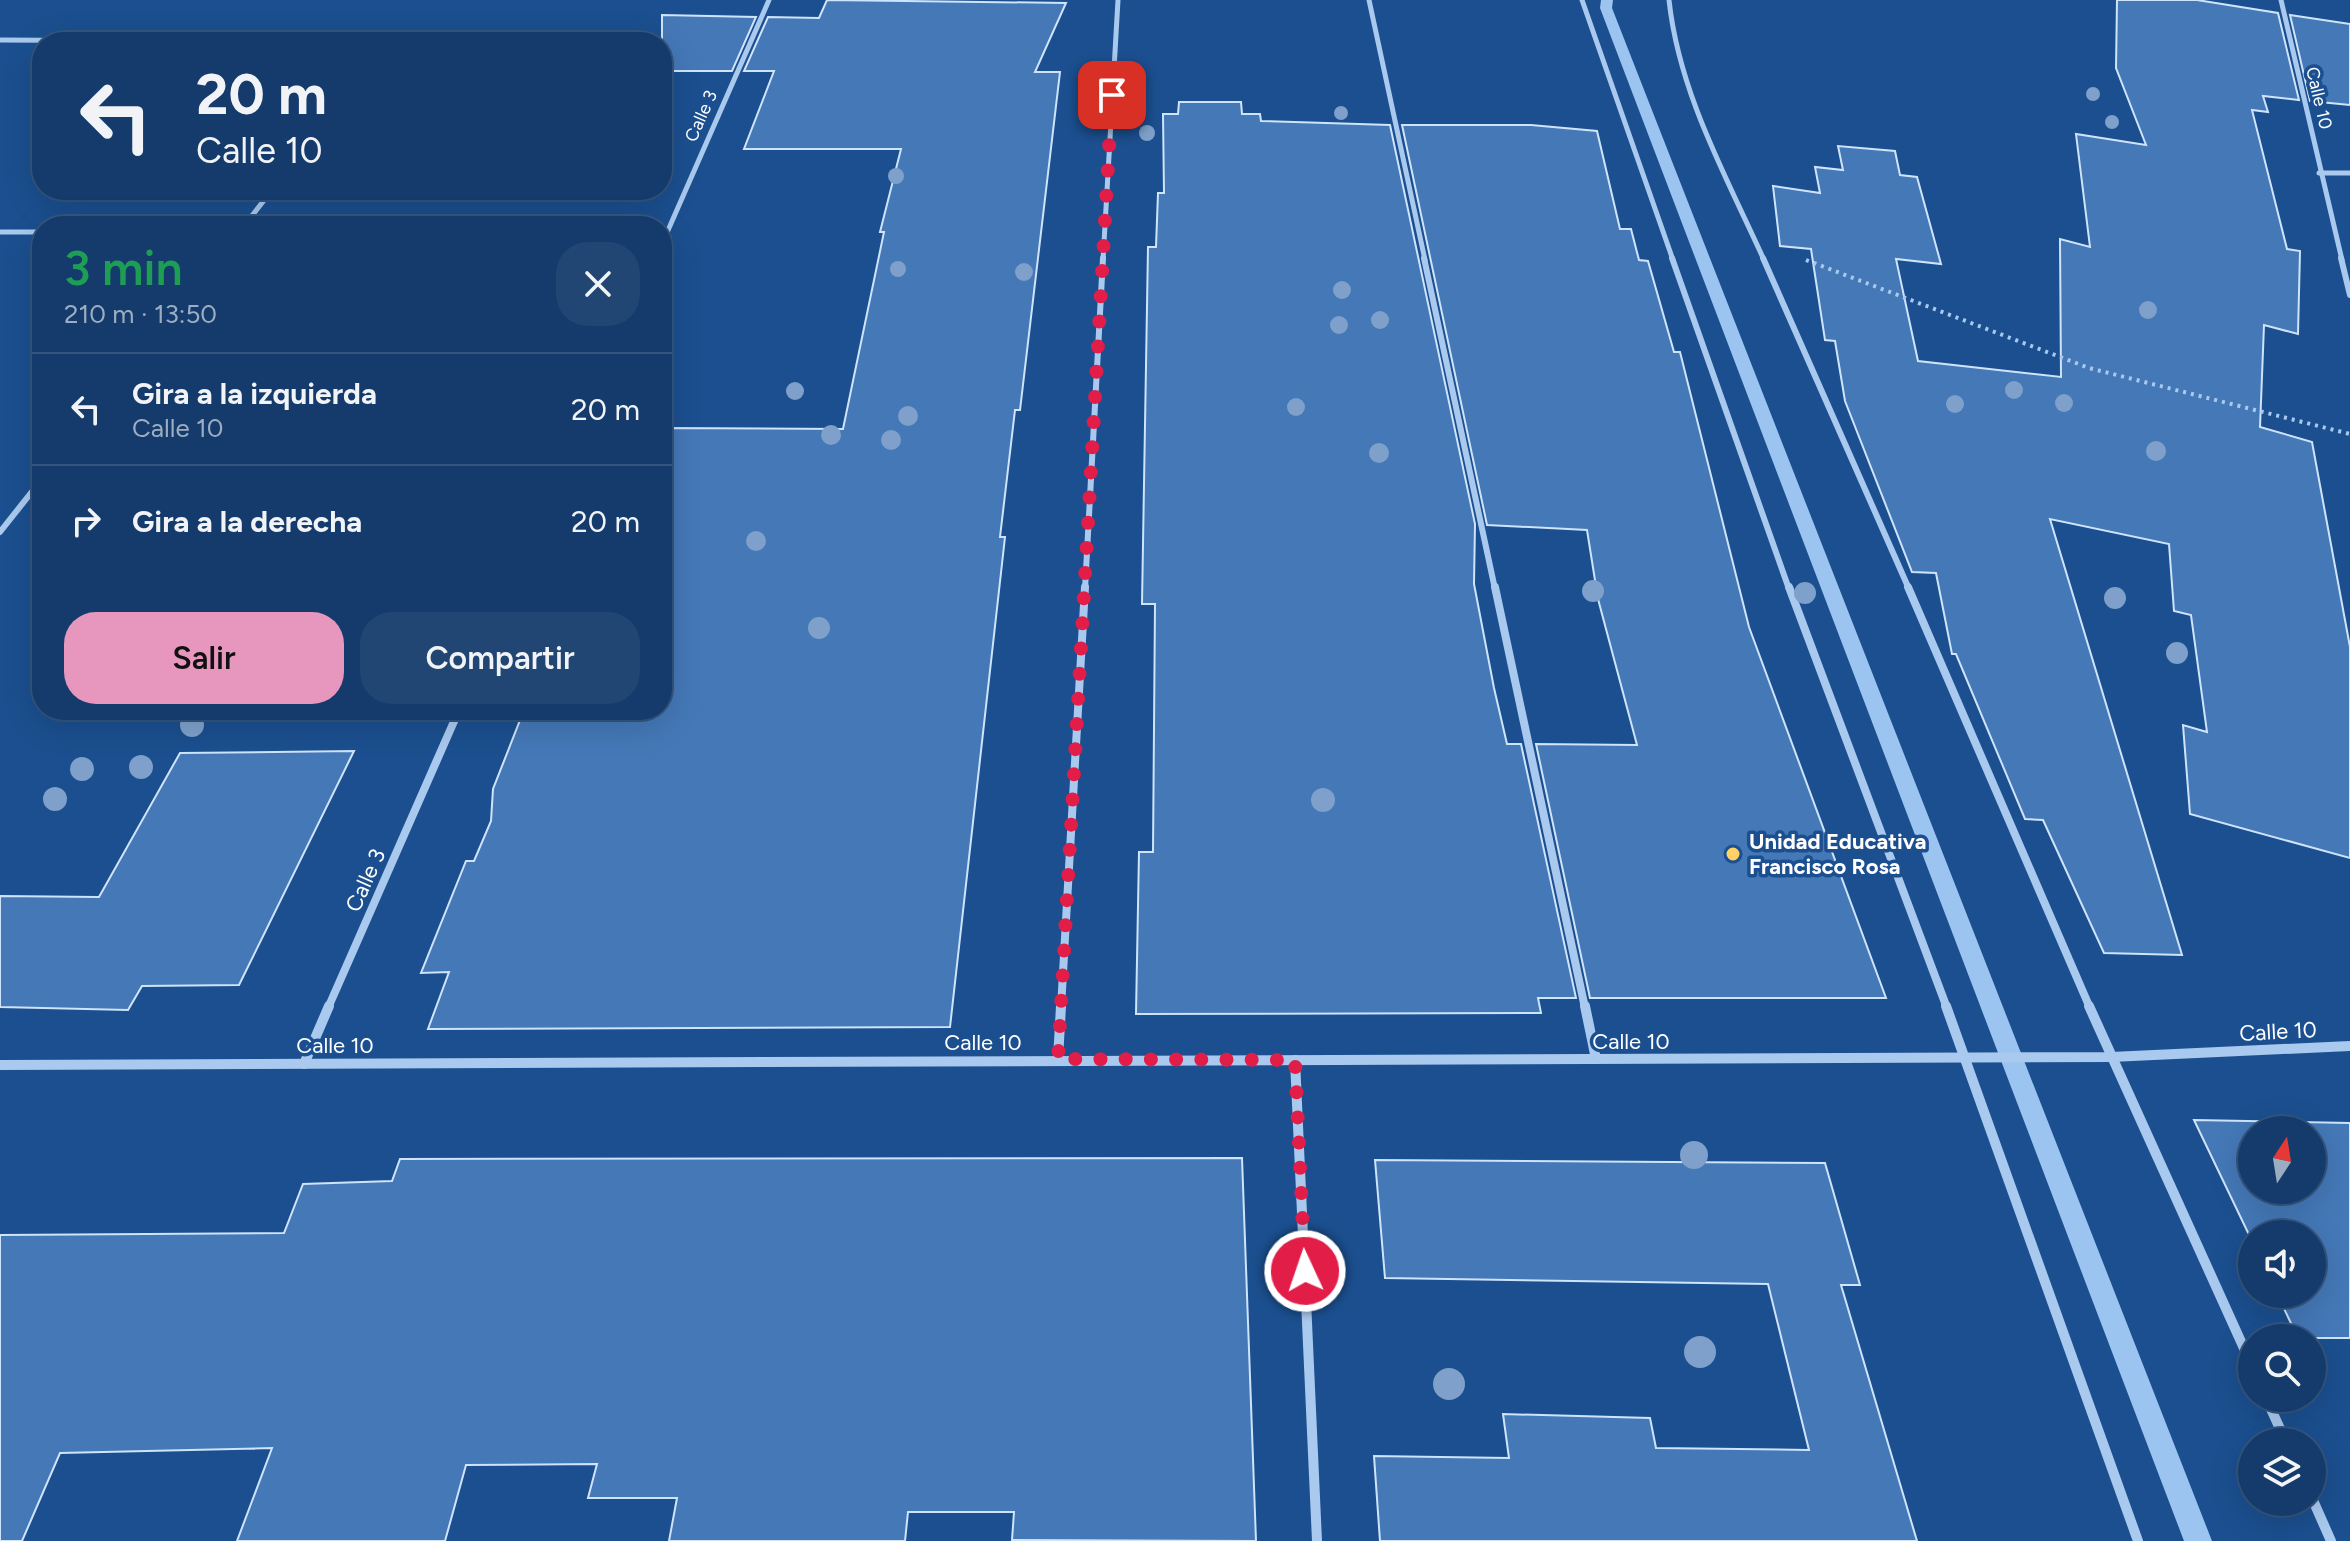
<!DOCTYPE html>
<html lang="es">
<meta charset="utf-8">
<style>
:root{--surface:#143b6b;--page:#214673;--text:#f1f3f6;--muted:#9dadc1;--line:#33557e;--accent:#e797bd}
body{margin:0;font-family:Figtree,sans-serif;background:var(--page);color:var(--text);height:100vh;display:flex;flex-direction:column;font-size:30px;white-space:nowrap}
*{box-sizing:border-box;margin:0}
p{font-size:26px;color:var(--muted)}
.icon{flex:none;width:44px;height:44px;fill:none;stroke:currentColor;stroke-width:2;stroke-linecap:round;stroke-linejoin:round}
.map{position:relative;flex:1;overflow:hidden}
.panel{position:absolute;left:32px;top:216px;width:640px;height:504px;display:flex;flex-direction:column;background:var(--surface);border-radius:32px;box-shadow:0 8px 32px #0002,0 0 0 2px var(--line)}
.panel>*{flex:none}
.hud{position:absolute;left:32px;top:32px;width:640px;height:168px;border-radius:32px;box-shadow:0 8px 32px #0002,0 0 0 2px var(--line);background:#143b6b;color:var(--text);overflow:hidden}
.needle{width:52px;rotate:12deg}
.buttons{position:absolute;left:2238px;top:1116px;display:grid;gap:16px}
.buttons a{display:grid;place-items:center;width:88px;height:88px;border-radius:50%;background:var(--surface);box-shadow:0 8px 32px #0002,0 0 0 2px var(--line);font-size:40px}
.pin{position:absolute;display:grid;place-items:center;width:68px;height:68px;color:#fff;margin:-34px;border-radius:16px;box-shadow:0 4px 12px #0006}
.me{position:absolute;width:88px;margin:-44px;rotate:357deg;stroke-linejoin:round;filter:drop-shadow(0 0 6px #0008)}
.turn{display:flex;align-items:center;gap:28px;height:168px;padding:0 32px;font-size:36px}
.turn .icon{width:104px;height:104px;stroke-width:2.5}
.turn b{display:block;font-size:56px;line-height:68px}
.round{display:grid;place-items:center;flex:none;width:84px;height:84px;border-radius:32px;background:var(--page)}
.overview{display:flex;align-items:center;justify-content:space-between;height:136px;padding:0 32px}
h1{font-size:48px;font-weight:600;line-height:60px;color:#1e9e55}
.button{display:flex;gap:16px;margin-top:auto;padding:16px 32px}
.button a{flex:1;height:92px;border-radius:32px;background:var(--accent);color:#111;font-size:32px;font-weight:600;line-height:92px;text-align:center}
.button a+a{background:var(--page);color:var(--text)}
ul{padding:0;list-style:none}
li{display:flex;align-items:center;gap:24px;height:112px;padding:0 32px;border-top:2px solid var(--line)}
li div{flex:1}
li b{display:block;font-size:30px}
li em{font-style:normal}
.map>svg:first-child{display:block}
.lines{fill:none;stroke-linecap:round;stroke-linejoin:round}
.stream{fill:#9cc4f0;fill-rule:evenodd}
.building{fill:#4478b7;stroke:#cfe3fa;stroke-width:2;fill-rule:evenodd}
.path{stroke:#a9c9ee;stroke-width:4;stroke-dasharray:3 5;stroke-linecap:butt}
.minor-far3{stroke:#a9c9ee;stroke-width:5}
.minor-far2{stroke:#a9c9ee;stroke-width:6}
.minor-far1{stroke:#a9c9ee;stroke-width:8}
.minor{stroke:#a9c9ee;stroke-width:10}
.tree{fill:#7ea0ca}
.route{stroke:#e11d48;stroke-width:14;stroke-dasharray:0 25.2}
.poi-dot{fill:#ffd166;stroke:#1b4f8f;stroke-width:3}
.labels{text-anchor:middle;stroke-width:7;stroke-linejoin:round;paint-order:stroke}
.far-street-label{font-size:18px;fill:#fff;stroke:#1b4f8f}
.poi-label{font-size:22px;font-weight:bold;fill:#fff;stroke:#1b4f8f;text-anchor:start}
.street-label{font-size:22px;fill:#fff;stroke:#1b4f8f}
</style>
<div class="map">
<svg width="2350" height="1541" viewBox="0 0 2350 1541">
<rect width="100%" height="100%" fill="#1b4f8f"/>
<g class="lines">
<path class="stream" d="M1601,0H1613L1612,8L2212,1541H2184L1600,8Z"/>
</g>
<g class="building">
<path d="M827,0L1066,3L1035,72H1060L1020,410H1015L1000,537H1005L950,1027L428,1029L449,972L421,973L466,861H474L491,821L493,789L524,710H662V428L843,429L884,232H880L901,149H744L774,71H744L768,17L819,18Z"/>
<path d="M2117,0H2197L2278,13L2299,100L2263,96L2268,112L2252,110L2287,249L2300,251L2298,334L2264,325L2260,427L2312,442L2350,647V858L2190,814L2183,725L2207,732L2191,615L2174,611L2169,544L2050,519L2182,955L2104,953L2043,820L2025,819L1956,654H1952L1936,573L1912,572L1845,401L1835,341L1825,340L1811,249L1780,246L1773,186L1820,193L1815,167L1843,170L1838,146L1895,151L1900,175L1917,177L1941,264L1896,259L1918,361L2061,377L2060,239L2090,247L2076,134L2146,145L2116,68Z"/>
<path d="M662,15L756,17L732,71H662Z"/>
<path d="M2290,15L2350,24V105L2310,101Z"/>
<path d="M1179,102H1241L1242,114H1260L1261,121L1390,125L1475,524L1474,584L1494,688L1507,744H1521L1576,998H1538L1541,1013L1136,1014L1139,852H1153L1155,604H1142L1148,247H1156L1158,193H1164L1163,114H1178Z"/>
<path d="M1402,125H1531L1597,131L1620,229H1631L1639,260L1648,261L1674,352H1680L1749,627L1886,998H1590L1536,744L1637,745L1598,599L1587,530L1487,525Z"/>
<path d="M354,751L239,985L142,986L128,1010L0,1007V896L99,897L180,753Z"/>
<path d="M2194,1120L2350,1123V1338H2298L2277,1294H2312V1234H2252V1241ZM2252,1130H2312V1190H2252Z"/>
<path d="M1242,1158L1256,1541L1012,1540L1014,1512H908L905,1541H669L677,1498H588L597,1464L466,1465L445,1541H237L272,1448L60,1453L22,1541H0V1235L284,1233L303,1184L392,1181L400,1159Z"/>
<path d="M1375,1160L1825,1163L1860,1285H1841L1917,1541H1380L1374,1456L1509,1458L1503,1414L1650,1418L1656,1448L1809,1450L1768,1284L1385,1278Z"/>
</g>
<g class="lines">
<path class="path" d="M1806,260L2089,368L2350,434"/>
<g class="minor-far3">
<path d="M1369,0L1425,260"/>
<path d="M1582,0L1673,260"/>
<path d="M1669,0C1679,93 1726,176 1764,260"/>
<path d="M2281,0L2342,260"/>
<path d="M0,40L325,42"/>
<path d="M2319,173H2350"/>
<path d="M244,226L272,190"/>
<path d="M0,232H42"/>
<path d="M662,244L769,0"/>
<path d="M1103,260L1118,0"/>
</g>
<g class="minor-far2">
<path d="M1424,258L1495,589"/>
<path d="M1672,258L1789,589"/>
<path d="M1763,258L1909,589"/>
<path d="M2341,258L2350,295"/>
<path d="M0,532L42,479"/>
<path d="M1085,589L1103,258"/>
</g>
<g class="minor-far1">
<path d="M1495,587L1585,1008"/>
<path d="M1789,587L1947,1008"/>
<path d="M1908,587L2090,1008"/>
<path d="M328,1008L459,710"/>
<path d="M1061,1008L1085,587"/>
</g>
<g class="minor">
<path d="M1585,1006L1596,1059"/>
<path d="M1946,1006L2138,1541"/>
<path d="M2089,1006L2252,1366"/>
<path d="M1058,1059L1061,1006"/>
<path d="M1295,1060L1317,1541"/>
<path d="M304,1064L329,1006"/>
<path d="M0,1065L2111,1057L2350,1046"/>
<path d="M2266,1398L2286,1442"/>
<path d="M2312,1498L2331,1541"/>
</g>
</g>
<g class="tree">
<circle cx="2093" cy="94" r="7"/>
<circle cx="1341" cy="113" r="7"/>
<circle cx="2112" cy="122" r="7"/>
<circle cx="2327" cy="122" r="7"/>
<circle cx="1147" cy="133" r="8"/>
<circle cx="896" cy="176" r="8"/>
<circle cx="898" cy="269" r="8"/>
<circle cx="1024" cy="272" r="9"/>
<circle cx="1342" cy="290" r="9"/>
<circle cx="2148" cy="310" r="9"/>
<circle cx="1380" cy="320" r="9"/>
<circle cx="1339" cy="325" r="9"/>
<circle cx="2014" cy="390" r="9"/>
<circle cx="795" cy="391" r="9"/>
<circle cx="2064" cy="403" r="9"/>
<circle cx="1955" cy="404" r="9"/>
<circle cx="1296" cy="407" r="9"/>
<circle cx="908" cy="416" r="10"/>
<circle cx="831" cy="435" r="10"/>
<circle cx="891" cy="440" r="10"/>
<circle cx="2156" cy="451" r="10"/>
<circle cx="1379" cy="453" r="10"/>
<circle cx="756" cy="541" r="10"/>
<circle cx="1593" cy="591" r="11"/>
<circle cx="1805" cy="593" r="11"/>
<circle cx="2115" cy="598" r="11"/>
<circle cx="819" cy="628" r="11"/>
<circle cx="2177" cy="653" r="11"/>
<circle cx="192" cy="725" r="12"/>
<circle cx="141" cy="767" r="12"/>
<circle cx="82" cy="769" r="12"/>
<circle cx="55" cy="799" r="12"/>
<circle cx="1323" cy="800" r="12"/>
<circle cx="1694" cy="1155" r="14"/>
<circle cx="1700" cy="1352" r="16"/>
<circle cx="1449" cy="1384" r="16"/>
</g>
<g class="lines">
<path class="route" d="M1112,95L1058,1059L1295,1060L1305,1271"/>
</g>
<circle class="poi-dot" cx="1733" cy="854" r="8"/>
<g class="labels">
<g class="far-street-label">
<text transform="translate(2319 98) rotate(77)" y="6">Calle 10</text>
<text transform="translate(701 116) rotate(-66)" y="6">Calle 3</text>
</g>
<g class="poi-label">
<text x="1749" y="849">Unidad Educativa<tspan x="1749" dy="25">Francisco Rosa</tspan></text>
</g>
<g class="street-label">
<text transform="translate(365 880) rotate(-66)" y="8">Calle 3</text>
<text transform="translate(2278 1031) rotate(-3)" y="8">Calle 10</text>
<text x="1631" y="1049">Calle 10</text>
<text x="983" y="1050">Calle 10</text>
<text x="335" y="1053">Calle 10</text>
</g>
</g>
</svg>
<div class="buttons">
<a><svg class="needle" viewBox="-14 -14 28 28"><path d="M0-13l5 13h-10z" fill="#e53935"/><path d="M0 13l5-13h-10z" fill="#9dadc1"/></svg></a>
<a><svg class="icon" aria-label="sound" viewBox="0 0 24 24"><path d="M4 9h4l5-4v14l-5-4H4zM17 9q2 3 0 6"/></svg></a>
<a><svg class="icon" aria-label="search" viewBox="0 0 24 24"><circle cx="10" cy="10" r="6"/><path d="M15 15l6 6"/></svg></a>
<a><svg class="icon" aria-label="layers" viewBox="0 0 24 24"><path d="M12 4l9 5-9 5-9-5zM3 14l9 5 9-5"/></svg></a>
</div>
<div class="pin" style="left:1112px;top:95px;background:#d93025"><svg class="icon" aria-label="arrive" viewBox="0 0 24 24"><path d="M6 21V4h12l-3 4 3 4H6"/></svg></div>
<svg class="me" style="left:1305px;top:1271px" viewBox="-20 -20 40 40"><circle r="17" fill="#e11d48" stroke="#fff" stroke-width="3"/><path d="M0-11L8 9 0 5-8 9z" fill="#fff"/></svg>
<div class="hud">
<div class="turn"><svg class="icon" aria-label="left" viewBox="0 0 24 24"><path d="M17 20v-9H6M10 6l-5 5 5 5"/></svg><div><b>20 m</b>Calle 10</div></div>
</div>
<section class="panel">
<div class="overview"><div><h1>3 min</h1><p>210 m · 13:50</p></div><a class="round"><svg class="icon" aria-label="close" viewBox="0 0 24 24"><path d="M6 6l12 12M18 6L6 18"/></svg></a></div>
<ul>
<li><svg class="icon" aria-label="left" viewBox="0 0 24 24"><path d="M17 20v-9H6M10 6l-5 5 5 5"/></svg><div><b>Gira a la izquierda</b><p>Calle 10</p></div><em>20 m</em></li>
<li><svg class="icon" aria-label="right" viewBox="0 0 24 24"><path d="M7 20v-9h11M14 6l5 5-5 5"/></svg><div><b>Gira a la derecha</b></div><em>20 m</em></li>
</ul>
<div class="button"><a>Salir</a><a>Compartir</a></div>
</section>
</div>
